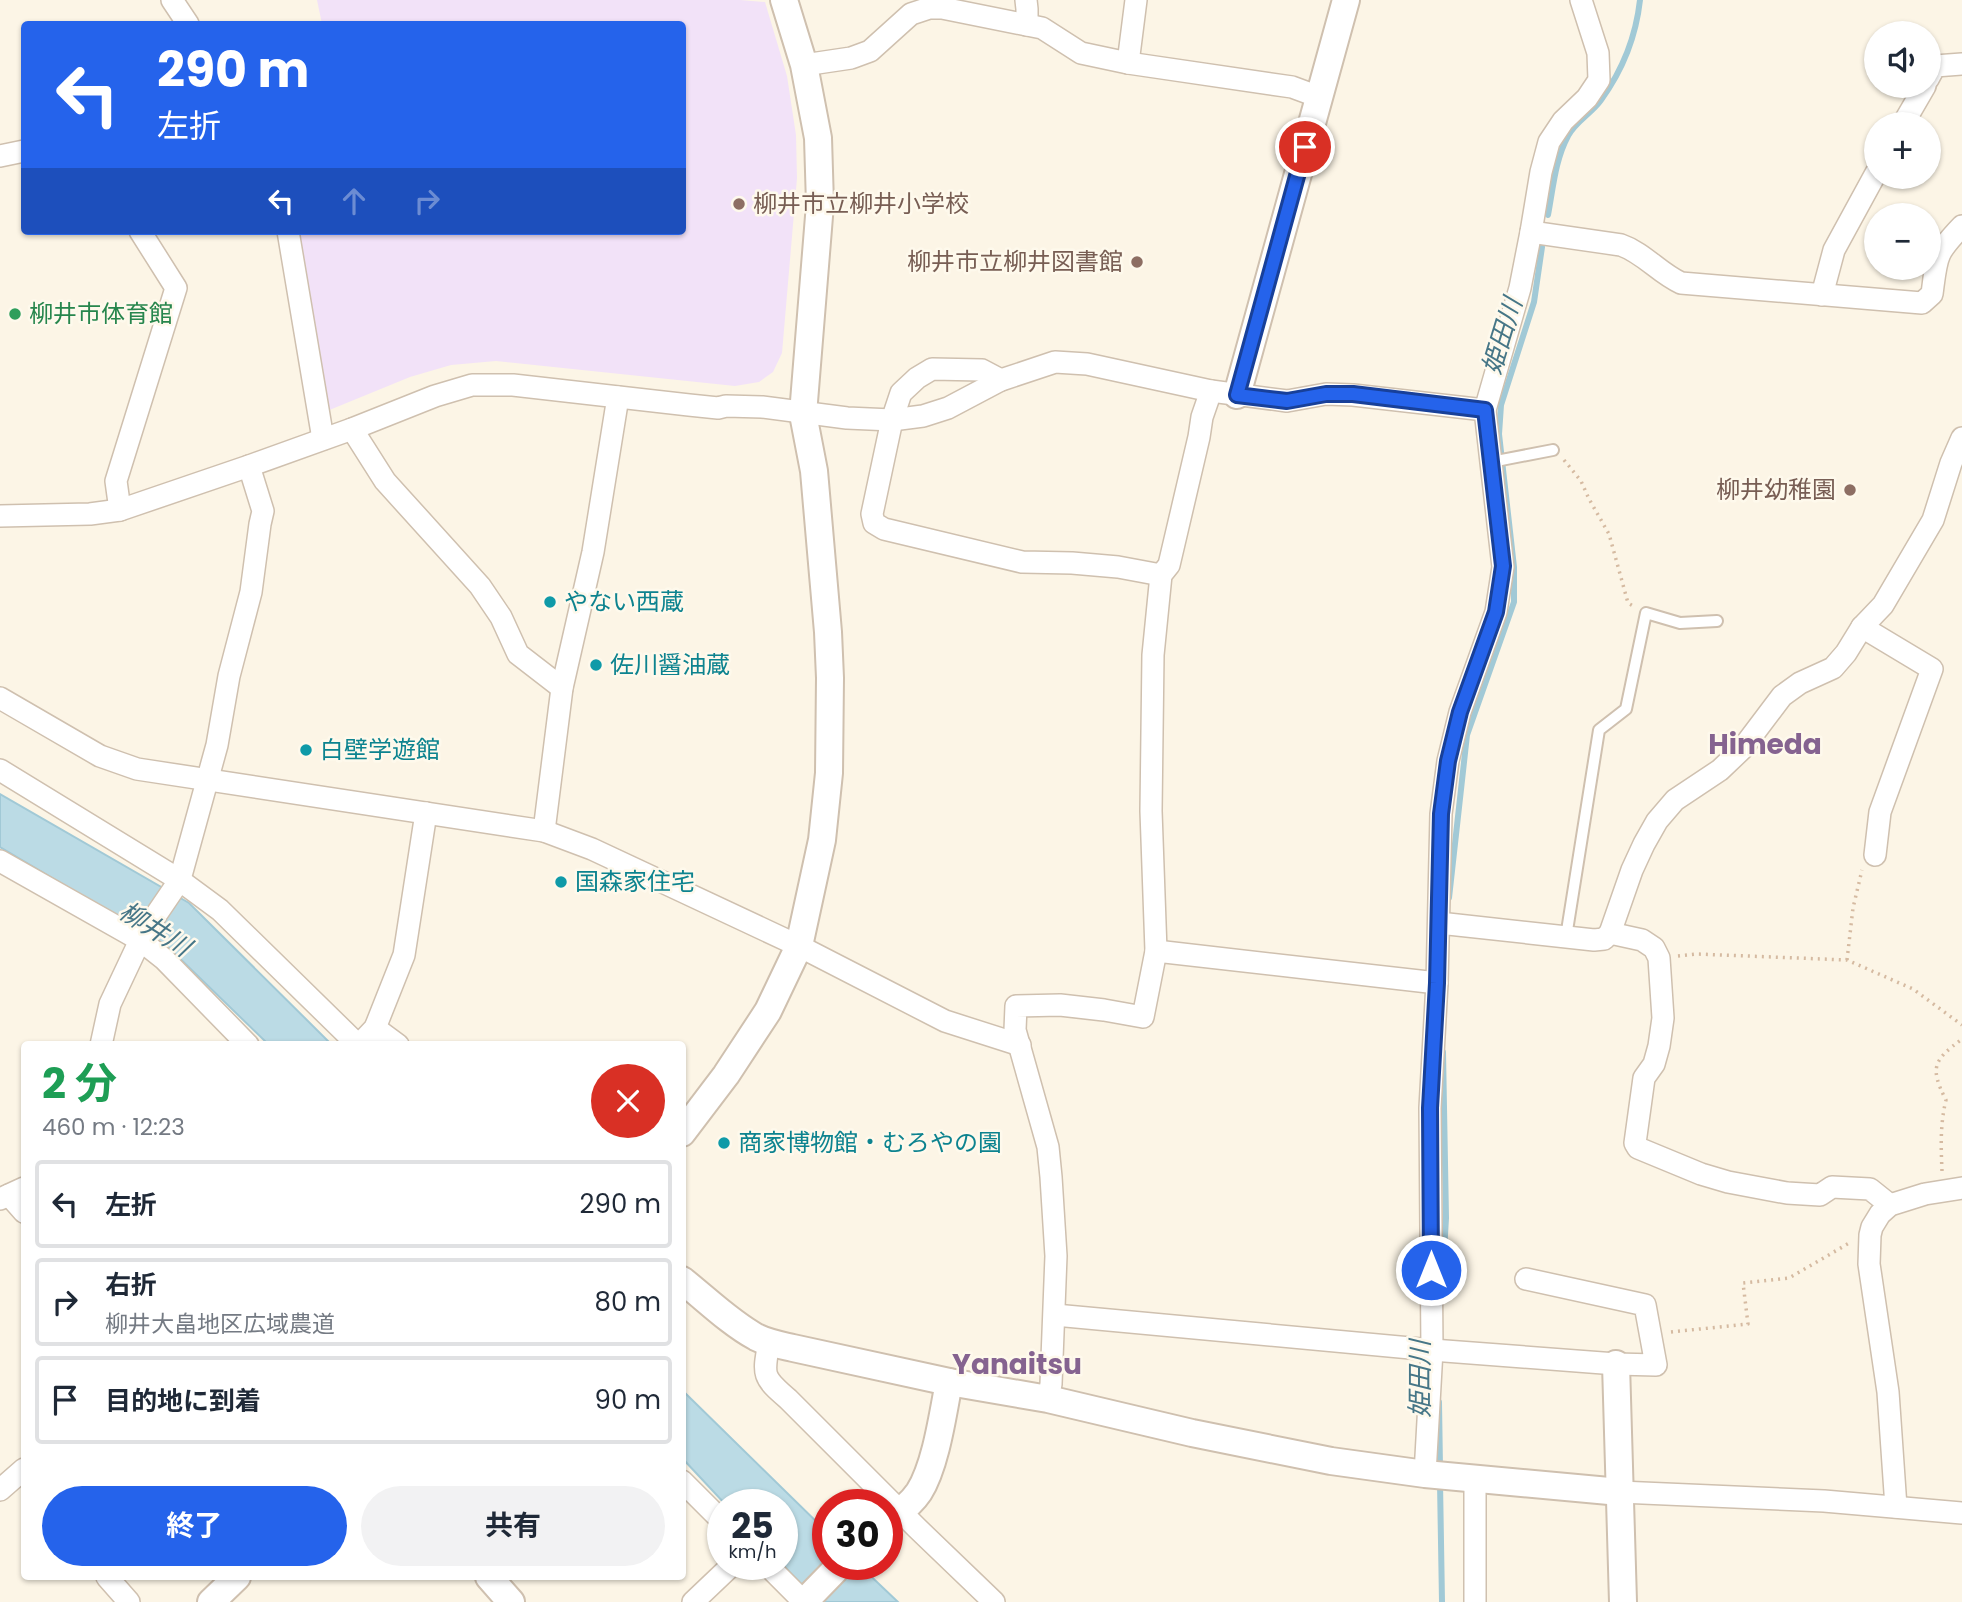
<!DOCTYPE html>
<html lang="ja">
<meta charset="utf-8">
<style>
:root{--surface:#fff;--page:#f2f2f3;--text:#1f2937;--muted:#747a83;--line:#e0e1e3;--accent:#2563eb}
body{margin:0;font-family:Poppins,"Noto Sans JP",sans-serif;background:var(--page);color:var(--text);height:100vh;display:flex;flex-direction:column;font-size:26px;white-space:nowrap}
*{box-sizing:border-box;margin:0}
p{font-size:23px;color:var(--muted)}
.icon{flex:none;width:38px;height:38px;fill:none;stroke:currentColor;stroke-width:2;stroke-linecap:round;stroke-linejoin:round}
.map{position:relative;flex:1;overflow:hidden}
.drawer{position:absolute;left:21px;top:1041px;width:665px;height:539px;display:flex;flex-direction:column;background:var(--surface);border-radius:7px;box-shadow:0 2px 5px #0004}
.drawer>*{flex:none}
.banner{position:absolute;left:21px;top:21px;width:665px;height:214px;border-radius:7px;box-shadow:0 2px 5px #0004;background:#2563eb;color:#fff;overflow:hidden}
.fabs{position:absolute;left:1864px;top:21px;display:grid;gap:14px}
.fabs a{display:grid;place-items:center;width:77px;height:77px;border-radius:50%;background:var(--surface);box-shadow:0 2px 5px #0004;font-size:35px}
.speed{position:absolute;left:707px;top:1489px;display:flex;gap:14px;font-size:35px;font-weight:700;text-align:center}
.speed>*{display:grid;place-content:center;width:91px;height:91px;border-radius:50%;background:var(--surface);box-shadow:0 2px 5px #0004;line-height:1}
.speed small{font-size:18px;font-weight:400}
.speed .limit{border:10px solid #d22;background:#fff;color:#111}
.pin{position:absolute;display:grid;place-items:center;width:60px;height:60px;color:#fff;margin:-30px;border:4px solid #fff;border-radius:50%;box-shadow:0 2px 7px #0007}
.me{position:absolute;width:77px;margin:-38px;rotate:0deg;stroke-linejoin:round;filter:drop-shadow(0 0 5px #0008)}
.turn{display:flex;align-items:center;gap:24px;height:147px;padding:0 21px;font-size:32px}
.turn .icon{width:91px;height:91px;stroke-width:2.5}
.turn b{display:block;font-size:49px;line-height:60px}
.lanes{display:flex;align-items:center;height:66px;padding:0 21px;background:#0003;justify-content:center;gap:35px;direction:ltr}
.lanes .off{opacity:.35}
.round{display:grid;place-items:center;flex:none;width:74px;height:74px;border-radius:37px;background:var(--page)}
.overview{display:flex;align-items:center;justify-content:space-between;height:119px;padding:0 21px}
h1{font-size:42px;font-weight:700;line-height:52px;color:#1e9e55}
.primary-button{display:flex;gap:14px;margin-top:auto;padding:14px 21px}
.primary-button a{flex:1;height:80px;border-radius:42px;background:var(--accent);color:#fff;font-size:28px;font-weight:700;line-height:80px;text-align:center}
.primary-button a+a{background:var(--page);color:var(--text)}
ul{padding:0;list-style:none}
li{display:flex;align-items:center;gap:21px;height:88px;margin:0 14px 10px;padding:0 7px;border:4px solid var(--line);border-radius:7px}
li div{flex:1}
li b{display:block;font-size:26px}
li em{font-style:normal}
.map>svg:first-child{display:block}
.education{fill:#f2e2f8}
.water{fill:#bbdbe5;stroke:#a1c9d6;stroke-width:2}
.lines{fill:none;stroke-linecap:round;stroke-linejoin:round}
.stream{stroke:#a1c9d6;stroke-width:6}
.service-casing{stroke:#cfc0af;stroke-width:14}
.minor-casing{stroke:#cfc0af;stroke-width:24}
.tertiary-casing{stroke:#cfc0af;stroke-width:30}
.path{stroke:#d5baa1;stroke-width:3.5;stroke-dasharray:2 5;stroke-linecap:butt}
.service{stroke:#fff;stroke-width:10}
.minor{stroke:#fff;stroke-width:21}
.tertiary{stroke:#fff;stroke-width:26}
.route-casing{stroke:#184099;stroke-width:18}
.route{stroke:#2563eb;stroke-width:12}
.education-dot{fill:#8d6e63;stroke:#fef9ec;stroke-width:2.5}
.leisure-dot{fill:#2e9e5b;stroke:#fef9ec;stroke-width:2.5}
.culture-dot{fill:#0f9aa8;stroke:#fef9ec;stroke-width:2.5}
.labels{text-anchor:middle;stroke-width:5;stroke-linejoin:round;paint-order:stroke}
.education-label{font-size:24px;fill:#785e54;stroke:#fef9ec;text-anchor:end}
.leisure-label{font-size:24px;fill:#27864d;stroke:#fef9ec;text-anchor:start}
.culture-label{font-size:24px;fill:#0d838f;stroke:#fef9ec;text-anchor:start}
.water-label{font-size:26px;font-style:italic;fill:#467687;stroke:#fef9ec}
.quarter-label{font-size:28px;font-weight:bold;fill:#856390;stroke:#fef9ec}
</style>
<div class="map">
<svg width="1962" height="1602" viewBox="0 0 1962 1602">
<rect width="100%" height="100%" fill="#fcf5e6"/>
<path class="education" d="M317,0H740L765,2L787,76L796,135L797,178L782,353L773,372L759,382L735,386L496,361L451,365L410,377L327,411L299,231H682V24H322Z"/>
<g class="water">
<path d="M0,794L189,903L332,1045H269L167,946L0,847Z"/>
<path d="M682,1390L828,1533V1564L859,1565L898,1602H818L782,1564V1505H726L683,1459Z"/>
</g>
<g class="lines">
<g class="stream">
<path d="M1548,215C1553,189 1555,160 1568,136C1575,122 1592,113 1601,100C1622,71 1636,36 1640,0"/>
<path d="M1449,898L1467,735L1514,602V567L1499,434L1501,405L1534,302L1542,247"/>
<path d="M1442,1286L1446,1218L1443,1052"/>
<path d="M1439,1402L1440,1468"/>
<path d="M1440,1482L1442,1602"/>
</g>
<g class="service-casing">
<g id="service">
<path d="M1491,462L1553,450"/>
<path d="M1566,937L1599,730L1626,709L1646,613L1680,623L1717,621"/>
</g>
</g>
<g class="minor-casing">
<g id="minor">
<path d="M172,0L188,24"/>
<path d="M1026,0L1027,9V25"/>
<path d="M1128,63L1136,0"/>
<path d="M804,65L851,58L870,51L911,14L929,8H942L1042,28L1081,53L1128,63L1292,87L1319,97"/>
<path d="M1928,79L1935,66L1962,64"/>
<path d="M1903,124L1925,86"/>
<path d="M0,156L24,151"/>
<path d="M288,231L323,439"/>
<path d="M1531,232L1621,245C1644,253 1659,273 1681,283L1922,303L1932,294C1937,256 1935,254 1962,226"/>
<path d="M1822,295L1834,250L1876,173"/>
<path d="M1001,380L982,370L932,369L917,378L901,393L892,420L872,514L874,523L884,529L1022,562L1072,563L1118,567L1161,575"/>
<path d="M352,429L385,481L480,586L501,617L518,654L562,688"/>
<path d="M120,510L116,481L176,288L140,231"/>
<path d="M0,516L90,514L120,510L249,466L352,429L435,396L472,385H513L689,405L718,408L726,406L762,407L847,418L892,420L923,416L948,408L1001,380L1055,362L1087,364L1211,391L1287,401L1326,394L1353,395L1485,410"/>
<path d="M1862,627L1932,669L1880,812L1875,855"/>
<path d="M0,698L100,756L137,769L544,831L592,849L799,946L945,1021L1020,1045"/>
<path d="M0,770L178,879L220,910L358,1045"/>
<path d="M544,831L562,688L593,552L618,397"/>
<path d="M0,861L140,940L164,959L248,1045"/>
<path d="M1439,923L1594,940L1604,939L1610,933L1632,870L1644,844L1657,821L1675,800L1720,770L1742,749L1782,696L1800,683L1833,668L1846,653L1862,627L1883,605L1933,520L1951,463L1962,438"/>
<path d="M1610,933L1642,940L1654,948L1659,958L1663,1018L1659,1046L1654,1064L1644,1078L1635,1143L1638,1148L1701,1174L1728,1182L1787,1193L1820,1195L1832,1187L1870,1189L1890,1205"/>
<path d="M1156,951L1437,983"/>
<path d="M375,1028L398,1045"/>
<path d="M101,1045L110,1004L143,934L175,887L182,872L217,745L229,676L251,592L260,524L263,511L249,466"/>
<path d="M359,1045L375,1028L404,955L426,813"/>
<path d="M9,1195L24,1212"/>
<path d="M0,1199L24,1188"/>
<path d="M1055,1315L1432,1350L1616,1364L1656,1365L1645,1305L1526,1279"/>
<path d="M769,1342C763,1375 762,1377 788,1399L917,1528L994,1602"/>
<path d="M1048,1399L1051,1384L1056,1256L1051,1177L1048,1147L1015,1030L1016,1006L1060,1005L1104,1010L1143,1017L1156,951L1151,811L1153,655L1161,575L1169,565L1199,437L1202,417L1211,391"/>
<path d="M1425,1474L1432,1350L1430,1108L1437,983L1441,814L1448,761L1460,712L1496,612L1503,567L1485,410L1520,288L1531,232L1541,172L1549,142L1563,121L1587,98L1599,80L1598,53L1581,0"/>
<path d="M1475,1479V1602"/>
<path d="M682,1481L723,1522"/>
<path d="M0,1490L24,1469"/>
<path d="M1620,1492L1824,1501L1962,1513"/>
<path d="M1896,1507L1888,1392L1869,1264L1870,1235L1872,1227L1880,1214L1890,1205L1925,1194L1962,1188"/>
<path d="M766,1564L804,1602"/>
<path d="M107,1577L129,1602"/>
<path d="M693,1602L733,1564"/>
</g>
</g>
<g class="tertiary-casing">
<g id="tertiary">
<path d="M1237,395L1346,0"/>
<path d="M682,1133L726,1075L768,1011L799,946L822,840L829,773L830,678L828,632L814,471L803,414L820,204L818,138L804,65L784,0"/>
<path d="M682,1280C706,1299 729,1322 756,1337C768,1343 780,1345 793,1348L949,1382L1048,1399L1192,1433L1331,1461L1425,1474L1620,1492"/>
<path d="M1616,1364L1623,1602"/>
<path d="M887,1521C899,1513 911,1504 919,1492C936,1465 943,1413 949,1382"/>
<path d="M489,1577L511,1602"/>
<path d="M211,1602L237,1577"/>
<path d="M804,1602L841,1564"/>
</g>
</g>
<g class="path">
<path d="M1564,460L1581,481L1589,499L1609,534L1628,603L1635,607"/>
<path d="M1678,956L1697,954L1847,960L1913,989L1962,1025"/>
<path d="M1847,960L1853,908L1862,870"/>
<path d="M1942,1171C1941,1147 1940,1124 1946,1100C1929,1067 1934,1060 1962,1039"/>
<path d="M1671,1332L1748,1324L1743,1283L1789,1278L1851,1242"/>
</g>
<use href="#service" class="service"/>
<use href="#minor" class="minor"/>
<use href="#tertiary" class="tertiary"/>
</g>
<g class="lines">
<g class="route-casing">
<path id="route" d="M1305,147L1237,395L1287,401L1326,394H1353L1485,410L1503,566L1496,612L1460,712L1448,761L1441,814L1437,983L1430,1108L1431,1270"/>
</g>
<use href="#route" class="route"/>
</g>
<g class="education-dot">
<circle cx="739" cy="204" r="7"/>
<circle cx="1137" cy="262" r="7"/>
<circle cx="1850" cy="490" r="7"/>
</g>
<circle class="leisure-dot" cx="15" cy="314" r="7"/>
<g class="culture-dot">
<circle cx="550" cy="602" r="7"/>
<circle cx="596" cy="665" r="7"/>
<circle cx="306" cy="750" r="7"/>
<circle cx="561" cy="882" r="7"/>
<circle cx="724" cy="1143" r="7"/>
</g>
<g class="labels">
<g class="education-label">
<text x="753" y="212" text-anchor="start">柳井市立柳井小学校</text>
<text x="1123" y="270">柳井市立柳井図書館</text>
<text x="1836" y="498">柳井幼稚園</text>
</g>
<g class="leisure-label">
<text x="29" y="322">柳井市体育館</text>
</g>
<g class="culture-label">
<text x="564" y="610">やない西蔵</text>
<text x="610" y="673">佐川醤油蔵</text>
<text x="320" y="758">白壁学遊館</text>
<text x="575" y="890">国森家住宅</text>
<text x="738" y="1151">商家博物館・むろやの園</text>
</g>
<g class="water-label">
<text transform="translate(1502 336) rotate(-73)" y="9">姫田川</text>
<text transform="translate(155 929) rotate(32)" y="9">柳井川</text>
<text transform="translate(1420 1379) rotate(-90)" y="9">姫田川</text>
</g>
<g class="quarter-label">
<text x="1765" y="754">Himeda</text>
<text x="1017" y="1374">Yanaitsu</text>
</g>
</g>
</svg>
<div class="fabs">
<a><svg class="icon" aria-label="sound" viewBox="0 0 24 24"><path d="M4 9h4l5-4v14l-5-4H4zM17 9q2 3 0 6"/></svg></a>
<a>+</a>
<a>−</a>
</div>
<div class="speed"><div>25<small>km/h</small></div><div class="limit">30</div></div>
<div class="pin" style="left:1305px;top:147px;background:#d93025"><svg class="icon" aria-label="arrive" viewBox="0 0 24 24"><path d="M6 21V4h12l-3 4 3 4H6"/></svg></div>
<svg class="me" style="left:1431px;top:1270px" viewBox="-20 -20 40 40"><circle r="17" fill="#2563eb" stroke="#fff" stroke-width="3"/><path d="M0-11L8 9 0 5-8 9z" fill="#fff"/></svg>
<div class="banner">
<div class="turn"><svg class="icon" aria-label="left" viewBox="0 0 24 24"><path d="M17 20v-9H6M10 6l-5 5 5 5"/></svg><div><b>290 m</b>左折</div></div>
<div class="lanes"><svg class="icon" aria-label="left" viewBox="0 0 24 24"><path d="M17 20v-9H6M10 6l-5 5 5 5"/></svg><svg class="icon off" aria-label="ahead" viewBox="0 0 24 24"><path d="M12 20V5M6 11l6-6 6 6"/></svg><svg class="icon off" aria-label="right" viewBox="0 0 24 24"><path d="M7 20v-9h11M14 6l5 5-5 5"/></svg></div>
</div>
<section class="drawer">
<div class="overview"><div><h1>2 分</h1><p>460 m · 12:23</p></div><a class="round" style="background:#d93025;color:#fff"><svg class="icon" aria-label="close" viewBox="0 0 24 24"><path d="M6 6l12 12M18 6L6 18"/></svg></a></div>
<ul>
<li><svg class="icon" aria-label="left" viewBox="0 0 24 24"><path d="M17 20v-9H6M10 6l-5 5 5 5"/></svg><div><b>左折</b></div><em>290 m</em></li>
<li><svg class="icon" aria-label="right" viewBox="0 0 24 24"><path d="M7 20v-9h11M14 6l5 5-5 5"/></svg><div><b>右折</b><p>柳井大畠地区広域農道</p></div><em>80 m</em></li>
<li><svg class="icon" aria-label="arrive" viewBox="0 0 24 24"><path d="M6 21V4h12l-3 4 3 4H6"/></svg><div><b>目的地に到着</b></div><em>90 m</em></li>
</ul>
<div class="primary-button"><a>終了</a><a>共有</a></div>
</section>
</div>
